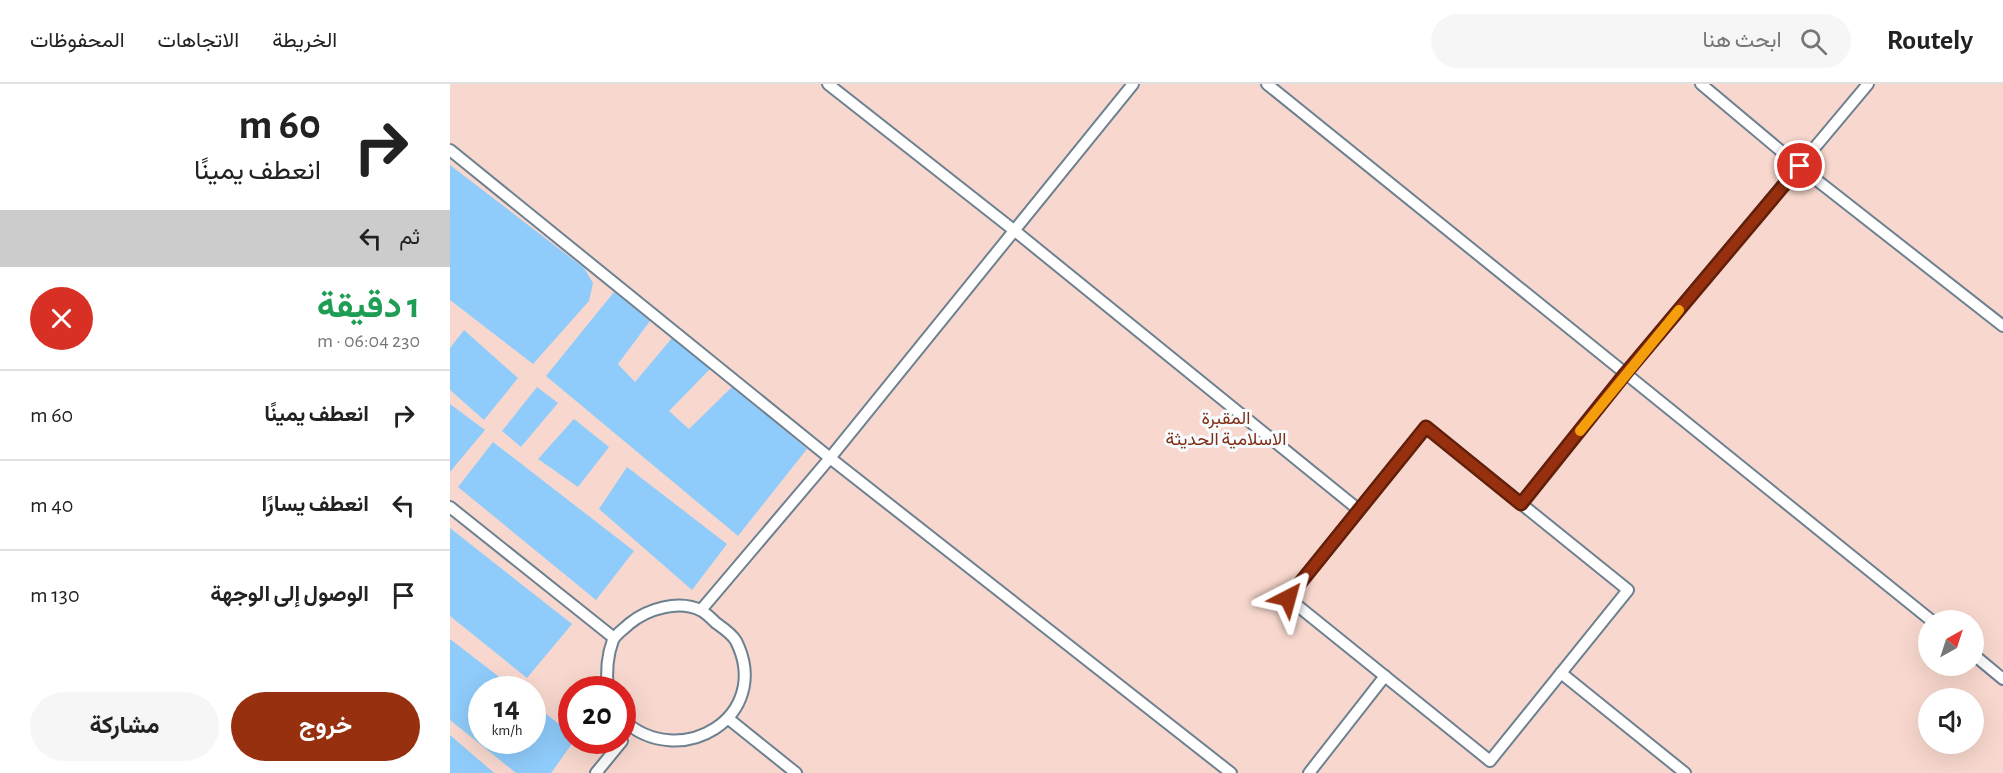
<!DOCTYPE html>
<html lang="ar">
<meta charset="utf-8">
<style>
:root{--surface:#fff;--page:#f6f6f6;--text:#222;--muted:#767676;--line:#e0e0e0;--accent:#97300f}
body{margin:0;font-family:"Alegreya Sans",Vazirmatn,sans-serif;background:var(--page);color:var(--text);direction:rtl;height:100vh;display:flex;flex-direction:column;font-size:22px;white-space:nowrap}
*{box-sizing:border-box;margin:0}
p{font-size:20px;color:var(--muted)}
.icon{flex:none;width:33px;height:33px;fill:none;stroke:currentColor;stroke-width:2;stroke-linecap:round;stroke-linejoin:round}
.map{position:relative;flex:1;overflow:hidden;direction:ltr}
.details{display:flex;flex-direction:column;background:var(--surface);width:450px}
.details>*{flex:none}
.guide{background:#fff;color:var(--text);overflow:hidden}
.needle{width:39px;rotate:39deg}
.fabs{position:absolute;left:1468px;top:526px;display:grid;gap:12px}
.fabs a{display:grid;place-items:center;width:66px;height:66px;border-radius:50%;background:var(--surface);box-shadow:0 6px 24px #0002;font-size:30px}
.speed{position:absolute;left:18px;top:592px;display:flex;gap:12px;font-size:30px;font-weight:700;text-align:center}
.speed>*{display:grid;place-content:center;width:78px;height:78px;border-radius:50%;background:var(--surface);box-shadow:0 6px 24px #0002;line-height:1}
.speed small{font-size:15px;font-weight:400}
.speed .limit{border:9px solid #d22;background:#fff;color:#111}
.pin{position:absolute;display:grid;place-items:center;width:51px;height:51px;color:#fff;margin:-26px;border:3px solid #fff;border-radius:50%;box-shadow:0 2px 6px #0007}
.me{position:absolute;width:66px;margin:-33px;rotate:39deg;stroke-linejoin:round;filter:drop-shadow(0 0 4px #0008)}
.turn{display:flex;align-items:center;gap:21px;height:126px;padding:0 30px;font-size:27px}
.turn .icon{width:78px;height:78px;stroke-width:2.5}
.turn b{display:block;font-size:42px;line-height:51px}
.then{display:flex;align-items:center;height:57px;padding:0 30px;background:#0003;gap:12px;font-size:22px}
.round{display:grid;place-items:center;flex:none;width:63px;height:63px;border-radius:32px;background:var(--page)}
.headline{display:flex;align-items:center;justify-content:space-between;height:102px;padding:0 30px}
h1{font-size:36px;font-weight:700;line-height:45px;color:#1e9e55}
.button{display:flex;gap:12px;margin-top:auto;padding:12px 30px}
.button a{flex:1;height:69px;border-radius:36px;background:var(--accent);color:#fff;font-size:24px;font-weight:700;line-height:69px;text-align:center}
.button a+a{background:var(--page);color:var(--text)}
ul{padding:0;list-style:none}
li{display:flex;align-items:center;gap:18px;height:90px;padding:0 30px;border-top:2px solid var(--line)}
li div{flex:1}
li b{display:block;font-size:22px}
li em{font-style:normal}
header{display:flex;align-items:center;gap:36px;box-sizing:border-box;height:84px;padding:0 30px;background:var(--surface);border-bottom:2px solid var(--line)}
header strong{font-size:28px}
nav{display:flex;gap:33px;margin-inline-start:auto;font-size:21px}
.search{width:420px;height:54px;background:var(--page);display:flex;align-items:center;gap:15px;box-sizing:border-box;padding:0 21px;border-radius:33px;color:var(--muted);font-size:22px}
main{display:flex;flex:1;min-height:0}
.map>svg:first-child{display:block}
.green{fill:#f8d8ce;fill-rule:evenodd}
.building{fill:#8fccfb}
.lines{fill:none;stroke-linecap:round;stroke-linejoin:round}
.service-casing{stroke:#6d8191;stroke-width:14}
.service{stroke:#fff;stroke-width:10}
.route-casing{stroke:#621f0a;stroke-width:15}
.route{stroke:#97300f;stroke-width:10}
.slow{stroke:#f59e0b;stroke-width:10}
.labels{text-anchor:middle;stroke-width:6;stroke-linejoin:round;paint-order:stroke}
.park-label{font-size:18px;fill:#832f16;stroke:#f6fbfe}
</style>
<header>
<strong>Routely</strong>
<div class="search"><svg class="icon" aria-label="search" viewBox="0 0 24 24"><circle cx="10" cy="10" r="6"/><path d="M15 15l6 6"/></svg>ابحث هنا</div>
<nav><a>الخريطة</a><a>الاتجاهات</a><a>المحفوظات</a></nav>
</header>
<main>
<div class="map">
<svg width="1553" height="689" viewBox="0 0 1553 689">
<rect width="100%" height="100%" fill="#f6fbfe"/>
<path class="green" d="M0,0H1553V689H0ZM1479,537H1524V582H1479ZM32,606H82V657H32ZM122,606H172V657H122ZM1479,615H1524V660H1479Z"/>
<g class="building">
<path d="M0,81L134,184L143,199L139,217L83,280L0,216Z"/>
<path d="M164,208L200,237L168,280L185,298L222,254L260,285L219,327L239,345L282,303L357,365L288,452L96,292Z"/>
<path d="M14,246L68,294L34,336L0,306V264Z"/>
<path d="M87,303L108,319L71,363L52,347Z"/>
<path d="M0,320L35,346L0,388Z"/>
<path d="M124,335L159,363L128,403L88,375Z"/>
<path d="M43,358L184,467L146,516L8,403Z"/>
<path d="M177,383L277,460L242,506L149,425Z"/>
<path d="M0,444L122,540L77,594L0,532Z"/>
<path d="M0,555L66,606H32V657H82V619L122,650V657H124L101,689H66L0,636Z"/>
<path d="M0,651L44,689H0Z"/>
</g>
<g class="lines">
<g class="service-casing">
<g id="service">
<path d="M378,0L565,147L909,426"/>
<path d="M817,0L1482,537"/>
<path d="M1251,0L1350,83L1553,242"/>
<path d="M0,66L380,374L781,689"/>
<path d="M976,343L1178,506L1040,677L838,514Z"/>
<path d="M1071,420L1175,290L1418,0"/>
<path d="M0,423L164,554"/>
<path d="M251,526L380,374L683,0"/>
<path d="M1524,571L1553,595"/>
<path d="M1111,589L1235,689"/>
<path d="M158,606C156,589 157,572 163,556C166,550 174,545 179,540C197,525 229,515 252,527C257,530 262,535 266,539C273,544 282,550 286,557C324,633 229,689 172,635"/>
<path d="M280,636L346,689"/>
<path d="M146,689L172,657"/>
<path d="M859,689L935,592"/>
</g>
</g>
<use href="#service" class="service"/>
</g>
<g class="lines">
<g class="route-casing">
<path id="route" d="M838,514L976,343L1071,420L1175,290L1350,82"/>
</g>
<use href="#route" class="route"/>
<path class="slow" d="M1130,347L1229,226"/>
</g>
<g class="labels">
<g class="park-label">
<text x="776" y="340">المقبرة<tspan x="776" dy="21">الاسلامية الحديثة</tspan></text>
</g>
</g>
</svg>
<div class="fabs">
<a><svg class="needle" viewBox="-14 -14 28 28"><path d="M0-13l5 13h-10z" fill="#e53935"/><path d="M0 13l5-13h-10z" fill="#767676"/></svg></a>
<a><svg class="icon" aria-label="sound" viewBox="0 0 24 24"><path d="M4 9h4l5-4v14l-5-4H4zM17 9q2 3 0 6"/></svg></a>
</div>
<div class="speed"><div>14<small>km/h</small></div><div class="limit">20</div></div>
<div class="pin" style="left:1350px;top:82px;background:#d93025"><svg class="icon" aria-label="arrive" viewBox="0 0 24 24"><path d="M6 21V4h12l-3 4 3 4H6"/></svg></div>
<svg class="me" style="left:838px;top:514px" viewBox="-20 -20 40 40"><path d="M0-17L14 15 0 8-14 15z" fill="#97300f" stroke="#fff" stroke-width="4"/></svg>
</div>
<section class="details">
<div class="guide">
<div class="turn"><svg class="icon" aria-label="right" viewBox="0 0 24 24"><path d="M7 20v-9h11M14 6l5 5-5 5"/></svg><div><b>60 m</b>انعطف يمينًا</div></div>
<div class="then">ثم<svg class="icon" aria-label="left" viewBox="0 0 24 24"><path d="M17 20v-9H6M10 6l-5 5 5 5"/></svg></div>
</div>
<div class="headline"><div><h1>1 دقيقة</h1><p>230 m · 06:04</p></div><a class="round" style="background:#d93025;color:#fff"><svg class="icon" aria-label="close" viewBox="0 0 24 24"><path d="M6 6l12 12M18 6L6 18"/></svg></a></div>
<ul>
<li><svg class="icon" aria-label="right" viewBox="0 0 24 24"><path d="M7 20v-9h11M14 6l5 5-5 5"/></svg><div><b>انعطف يمينًا</b></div><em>60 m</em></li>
<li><svg class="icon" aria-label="left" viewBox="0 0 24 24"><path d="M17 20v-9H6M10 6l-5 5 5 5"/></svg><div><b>انعطف يسارًا</b></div><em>40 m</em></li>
<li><svg class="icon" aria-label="arrive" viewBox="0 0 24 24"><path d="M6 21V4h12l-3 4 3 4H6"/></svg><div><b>الوصول إلى الوجهة</b></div><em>130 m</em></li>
</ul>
<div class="button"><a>خروج</a><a>مشاركة</a></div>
</section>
</main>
